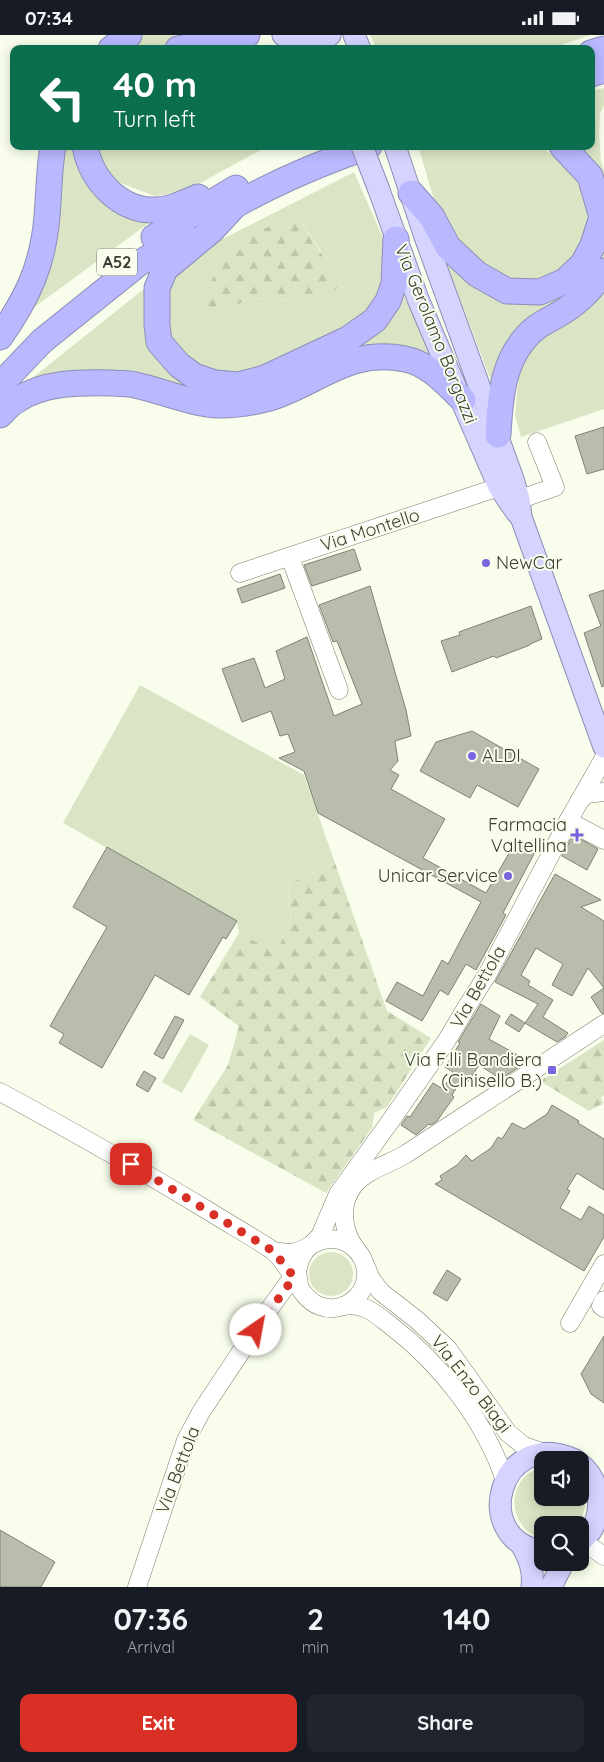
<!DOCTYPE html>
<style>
:root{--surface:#171b24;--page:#20242c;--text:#f1f3f6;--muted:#9ea1a6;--accent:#d93025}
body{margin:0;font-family:Quicksand,sans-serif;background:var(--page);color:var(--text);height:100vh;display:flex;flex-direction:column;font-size:19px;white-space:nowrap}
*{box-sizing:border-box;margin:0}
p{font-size:16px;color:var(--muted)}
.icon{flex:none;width:28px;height:28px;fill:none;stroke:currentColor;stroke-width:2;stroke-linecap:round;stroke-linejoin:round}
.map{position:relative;height:1552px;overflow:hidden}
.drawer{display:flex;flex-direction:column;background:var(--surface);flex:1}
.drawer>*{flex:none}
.banner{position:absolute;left:10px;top:10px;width:585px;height:105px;border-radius:10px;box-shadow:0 2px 12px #0003;background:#0b6e4f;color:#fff;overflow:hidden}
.buttons{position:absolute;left:534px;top:1416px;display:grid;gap:10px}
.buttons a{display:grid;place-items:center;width:55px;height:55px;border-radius:10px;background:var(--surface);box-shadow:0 2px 12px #0003;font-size:25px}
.pin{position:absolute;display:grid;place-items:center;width:42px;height:42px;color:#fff;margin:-21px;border-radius:10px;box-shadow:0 2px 8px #0006}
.me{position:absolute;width:55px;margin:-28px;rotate:33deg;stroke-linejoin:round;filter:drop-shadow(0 0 4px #0008)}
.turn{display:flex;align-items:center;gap:18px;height:105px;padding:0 20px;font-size:22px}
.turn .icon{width:65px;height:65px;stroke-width:2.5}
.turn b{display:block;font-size:35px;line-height:42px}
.eta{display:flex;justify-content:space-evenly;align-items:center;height:85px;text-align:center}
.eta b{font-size:30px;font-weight:700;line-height:35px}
.action{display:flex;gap:10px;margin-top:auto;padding:10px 20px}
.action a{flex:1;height:58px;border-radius:10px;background:var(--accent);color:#fff;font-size:20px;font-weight:700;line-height:58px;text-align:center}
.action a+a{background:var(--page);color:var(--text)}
.status{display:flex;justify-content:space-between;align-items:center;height:35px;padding:0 25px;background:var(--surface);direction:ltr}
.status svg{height:14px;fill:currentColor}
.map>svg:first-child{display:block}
.grass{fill:#dbe5c5;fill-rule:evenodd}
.forest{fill:url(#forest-firs)}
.building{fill:#b8bdac;stroke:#7e8373}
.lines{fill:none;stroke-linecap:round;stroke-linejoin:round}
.minor-casing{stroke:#787d6d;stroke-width:19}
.major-casing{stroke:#8d8db8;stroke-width:23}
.highway-casing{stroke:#8d8db8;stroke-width:27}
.minor{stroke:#fff;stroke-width:18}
.major{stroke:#d6d4ff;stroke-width:21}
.highway{stroke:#bab8ff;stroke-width:25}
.major-bridge-casing{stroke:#8d8db8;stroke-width:23;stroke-linecap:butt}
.major-bridge{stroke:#d6d4ff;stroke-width:21}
.route{stroke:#d93025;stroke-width:9;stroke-dasharray:0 16.2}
.poi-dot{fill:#7665df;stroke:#f8feeb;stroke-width:2}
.labels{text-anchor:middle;stroke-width:4;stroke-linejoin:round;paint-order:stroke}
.shield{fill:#f8feeb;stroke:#73766c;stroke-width:1}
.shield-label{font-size:16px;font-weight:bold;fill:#3a3c35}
.street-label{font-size:18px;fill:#3a3c35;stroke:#f8feeb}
.poi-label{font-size:18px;fill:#3a3c35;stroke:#f8feeb;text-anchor:end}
</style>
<div class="status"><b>07:34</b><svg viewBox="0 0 49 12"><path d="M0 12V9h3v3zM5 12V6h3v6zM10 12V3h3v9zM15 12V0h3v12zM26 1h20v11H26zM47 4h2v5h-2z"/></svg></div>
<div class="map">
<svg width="604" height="1552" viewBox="0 0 604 1552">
<defs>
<pattern id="forest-firs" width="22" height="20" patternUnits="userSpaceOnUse" patternTransform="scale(1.25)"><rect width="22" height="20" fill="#dbe5c5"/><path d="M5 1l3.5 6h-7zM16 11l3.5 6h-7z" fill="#bdc5aa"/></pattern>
</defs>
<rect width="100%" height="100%" fill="#f8feeb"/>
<g class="grass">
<path d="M140,0H205L190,3L157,14H121Z"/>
<path d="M370,0H591L549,14H377Z"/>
<path d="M604,53V70L600,79L599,100L601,125L604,136V162L571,111H591V56Z"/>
<path d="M62,111H77L157,182L24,280Z"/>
<path d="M97,111H268L186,156L155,161L118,147L102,130Z"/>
<path d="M428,111H540L558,125L574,142L588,167L589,185L579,217L569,230L533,250L512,249L471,223L437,175L419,114Z"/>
<path d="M354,137L387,212V234L374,273L360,285L254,338L218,340L190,328L172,308L165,283V253L197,217ZM299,184C310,199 319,216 332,231L291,265L252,263L225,275L211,285L200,274L206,261Z"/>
<path d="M604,203V221L601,227L493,351L443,220L470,245L496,265L519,268Z"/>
<path d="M150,249L144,280L151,309L170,335L256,352L402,256L436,329L403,317L256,361L21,352Z"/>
<path d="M604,249V374L521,402L515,380L518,346L517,329L527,313Z"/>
<path d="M140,650L304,740L335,828L288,849L291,887L276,917L239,898L237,886L63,788Z"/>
<path d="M190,999L209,1010L182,1058L162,1047Z"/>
<circle cx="331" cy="1239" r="22"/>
<path d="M542,1433V1462H580V1449C587,1463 587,1477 577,1490H542V1503C506,1495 505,1440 542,1433Z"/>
</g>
<g class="forest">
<path d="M299,184L321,218L332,231L341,251L319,264L291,265L252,263L225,275L211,285L200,274L212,244L225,224L248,200L276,189Z"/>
<path d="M335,828L387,976L431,1003L387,1072L374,1078L372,1093L326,1158L193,1085L228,1030L239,991L200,962L239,898L276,917L291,887L288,849Z"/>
<path d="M604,1005V1060L601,1063L604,1068L589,1076L540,1046Z"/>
</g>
<g class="building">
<path d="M604,392V434L587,439L575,401Z"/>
<path d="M354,514L361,535L312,551L304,530Z"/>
<path d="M280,539L285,553L242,568L237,554Z"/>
<path d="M370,551L406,675L411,701L395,706L398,726L390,735L399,740L391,754L445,784L423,823L486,858L516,806L535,817L503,878L506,880L476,935L466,929L448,960L440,955L422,986L386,966L397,947L423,961L442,925L448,929L481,867L318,778L304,736L279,723L295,717L288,699L280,701L271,676L242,687L222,634L254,623L265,653L285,644L276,616L307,602L334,681L362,669L337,606L333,607L319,570Z"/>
<path d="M604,555V651L602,652L584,598L601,591L589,560Z"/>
<path d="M531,571L542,604L530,609V610L496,623L494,621L452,637L441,606L460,600L459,597Z"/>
<path d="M472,696L539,734L518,772L477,750L470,763L420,736L436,707Z"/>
<path d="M573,800L598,814L587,835L562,821Z"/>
<path d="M107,812L237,886L226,904L223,902L189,960L155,940L102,1033L59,1008L64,999L50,991L107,892L73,872Z"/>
<path d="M555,839L601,865L581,872L604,886V978L602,979L591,962L604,953L588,933L572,961L552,950L563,929L536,913L521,940L530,946L528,950L553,965L543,982L568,998L565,1002L557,1007L525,988L538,969L495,947Z"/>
<path d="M481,969L500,981L489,1004L528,1026L501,1044L479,1030L468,1047L463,1043L452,1060L454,1062L437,1086L431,1090L429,1089L416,1100L401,1090L407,1081L410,1082L433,1048L443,1054L453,1037L445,1032L460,1008L458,1007Z"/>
<path d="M511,979L525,988L519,997L505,988Z"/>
<path d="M175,981L184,985L163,1024L154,1019Z"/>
<path d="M144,1036L156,1043L148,1057L136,1050Z"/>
<path d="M552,1070L579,1086L578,1088L604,1104V1155L577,1138L567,1154L570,1156L560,1173L581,1185L589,1171L604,1180V1202L584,1236L435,1149L442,1145L440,1141L457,1130L466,1120L472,1126L491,1113L498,1102L502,1104L512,1088L524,1094L547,1079Z"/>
<path d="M447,1235L461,1244L447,1266L433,1258Z"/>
<path d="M604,1301V1368L591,1359L581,1339Z"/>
<path d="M0,1495L55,1527L41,1552H0Z"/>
</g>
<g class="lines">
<g class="minor-casing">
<g id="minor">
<path d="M509,468L555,452L537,407"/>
<path d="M290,522L339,655"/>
<path d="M240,538L499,452"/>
<path d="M579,766L587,759L604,757"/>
<path d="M568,786L604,805"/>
<path d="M0,1057C70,1095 139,1134 207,1175C229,1189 251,1201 272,1215C292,1230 298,1264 320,1271C341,1279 365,1263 366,1241C367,1218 346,1200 324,1205C314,1207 306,1214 296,1217C288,1219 281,1217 273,1216"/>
<path d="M356,1214C342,1196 339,1169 354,1150C366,1135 390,1129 406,1119C472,1076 538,1033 604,989"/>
<path d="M366,1232L371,1244L381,1257L417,1285L448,1314L508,1398L524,1411L544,1418"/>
<path d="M299,1250L297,1236L300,1225L305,1216L320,1201L338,1159L389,1088L447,1005L466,973L487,940L571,781L604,723"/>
<path d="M604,1265L601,1271L604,1273"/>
<path d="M343,1271C363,1267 376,1279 390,1290C441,1329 484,1384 505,1445"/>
<path d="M570,1288L604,1229"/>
<path d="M580,1508L588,1510L604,1521"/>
<path d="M137,1552L186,1405L201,1377L268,1276L297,1236"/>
</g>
</g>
<g class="major-casing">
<g id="major">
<path d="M283,0C299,10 315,12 330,0"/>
<path d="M354,0L360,14"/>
<path d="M395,111L424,199L513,444L519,464L521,482L604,712"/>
<path d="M379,155L418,264L446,330L499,452L517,478"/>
<path d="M580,1429C600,1445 604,1474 591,1496C588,1500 583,1503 580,1507"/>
<path d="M521,1509C529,1523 534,1535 532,1552"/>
<path d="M542,1516C470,1506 498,1390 575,1425"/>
<path d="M551,1552L563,1528"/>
</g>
</g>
<g class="highway-casing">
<g id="highway">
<path d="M111,14L129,0"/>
<path d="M178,14L247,0"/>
<path d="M591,18L604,14"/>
<path d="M591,39L604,35"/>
<path d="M85,111C91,145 120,177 157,175C172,174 184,168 198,162"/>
<path d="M411,158L432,182L448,212L477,239L507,256L540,257L565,246L583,229L593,210L602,182L590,141L562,111"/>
<path d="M235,170L212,195L165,234L157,253V290L159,307L179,330L194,341L215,348L238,350L265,343L348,304L375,285L388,266L394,249L396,204"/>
<path d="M220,179C266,151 318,129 369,111"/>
<path d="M154,202L236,153"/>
<path d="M0,302C28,262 43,230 47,181C49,158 49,134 53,111"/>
<path d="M0,350L42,306L138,229L184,201"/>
<path d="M0,380C5,375 11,368 17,365C44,347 81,347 113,348C120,349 128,348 135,350C163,356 191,369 220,370C238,370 256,367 273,362C320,346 350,313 405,324C428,328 447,349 463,365"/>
<path d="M498,400C500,361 503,318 537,292C547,285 557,281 567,274C582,264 594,251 604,236"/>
</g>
</g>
<use href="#minor" class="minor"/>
<use href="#major" class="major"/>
<use href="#highway" class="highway"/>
<g class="major-bridge-casing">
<path id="major-bridge" d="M362,111L379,155"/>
</g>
<use href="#major-bridge" class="major-bridge"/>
</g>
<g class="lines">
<path class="route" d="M131,1129L273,1216L294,1242L256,1295"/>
</g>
<g class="poi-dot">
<circle cx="486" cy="528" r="5"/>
<circle cx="472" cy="721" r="5"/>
<path d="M574.5 792.5h5v5h5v5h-5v5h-5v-5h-5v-5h5z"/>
<circle cx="508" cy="841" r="5"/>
<rect x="547" y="1030" width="10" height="10" rx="2.5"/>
</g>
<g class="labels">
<rect class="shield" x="97" y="213.5" width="40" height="27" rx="4"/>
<g class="shield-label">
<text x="117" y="233">A52</text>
</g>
<g class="street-label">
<text transform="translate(436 299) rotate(68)" y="6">Via Gerolamo Borgazzi</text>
<text transform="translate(370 495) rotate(-18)" y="6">Via Montello</text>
<text transform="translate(478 952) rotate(-60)" y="6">Via Bettola</text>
<text transform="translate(471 1349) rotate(52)" y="6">Via Enzo Biagi</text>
<text transform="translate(178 1435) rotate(-69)" y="6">Via Bettola</text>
</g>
<g class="poi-label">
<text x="496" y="534" text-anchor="start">NewCar</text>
<text x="482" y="727" text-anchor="start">ALDI</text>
<text x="567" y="796">Farmacia<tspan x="567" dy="21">Valtellina</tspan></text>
<text x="498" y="847">Unicar Service</text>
<text x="542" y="1031">Via F.lli Bandiera<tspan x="542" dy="21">(Cinisello B.)</tspan></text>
</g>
</g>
</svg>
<div class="buttons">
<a><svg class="icon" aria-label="sound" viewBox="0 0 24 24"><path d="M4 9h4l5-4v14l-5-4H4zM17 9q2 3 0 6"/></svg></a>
<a><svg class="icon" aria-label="search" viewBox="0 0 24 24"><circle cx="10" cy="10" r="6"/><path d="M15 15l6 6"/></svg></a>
</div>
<div class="pin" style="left:131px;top:1129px;background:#d93025"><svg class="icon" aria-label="arrive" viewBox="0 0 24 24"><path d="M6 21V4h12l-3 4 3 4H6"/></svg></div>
<svg class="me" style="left:256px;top:1295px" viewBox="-20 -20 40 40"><circle r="19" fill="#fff"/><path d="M0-13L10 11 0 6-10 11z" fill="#d93025"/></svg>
<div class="banner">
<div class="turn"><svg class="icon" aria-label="left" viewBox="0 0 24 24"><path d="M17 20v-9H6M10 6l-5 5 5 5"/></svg><div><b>40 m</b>Turn left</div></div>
</div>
</div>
<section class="drawer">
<div class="eta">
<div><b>07:36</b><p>Arrival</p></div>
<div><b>2</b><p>min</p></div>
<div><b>140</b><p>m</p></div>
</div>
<div class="action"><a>Exit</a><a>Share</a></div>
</section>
